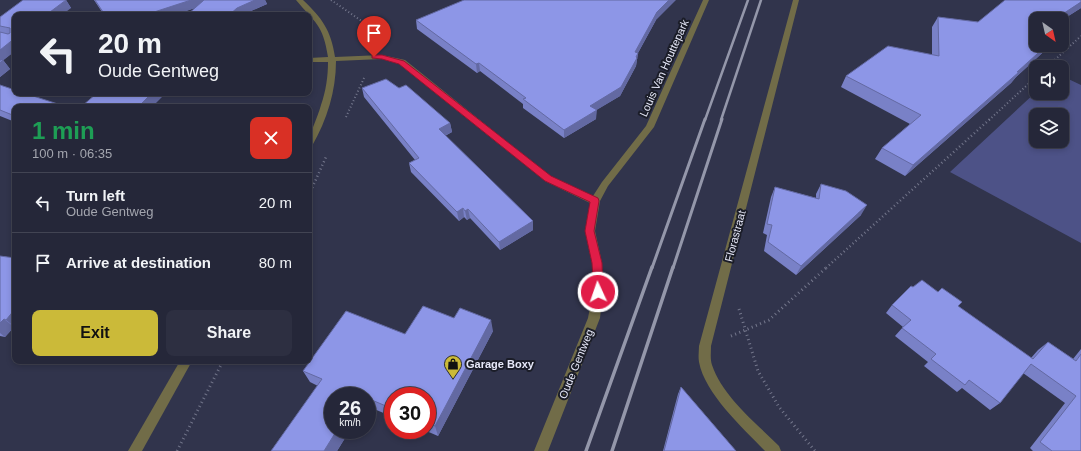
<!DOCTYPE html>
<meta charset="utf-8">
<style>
:root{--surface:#252739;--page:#2d2f41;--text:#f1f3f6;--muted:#a3a5ae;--line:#424453;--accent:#cbba39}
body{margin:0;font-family:Arial,sans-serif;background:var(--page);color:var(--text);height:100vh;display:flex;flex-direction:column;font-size:15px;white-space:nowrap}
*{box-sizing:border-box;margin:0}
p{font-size:13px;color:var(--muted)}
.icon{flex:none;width:22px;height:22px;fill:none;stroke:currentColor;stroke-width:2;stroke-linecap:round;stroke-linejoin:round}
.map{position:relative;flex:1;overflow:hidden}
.drawer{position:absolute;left:12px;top:104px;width:300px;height:260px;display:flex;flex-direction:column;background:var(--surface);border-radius:8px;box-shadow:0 2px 6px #0003,0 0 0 1px var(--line)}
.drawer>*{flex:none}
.hud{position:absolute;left:12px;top:12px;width:300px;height:84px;border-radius:8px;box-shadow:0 2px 6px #0003,0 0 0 1px var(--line);background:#252739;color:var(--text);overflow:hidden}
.needle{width:26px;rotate:146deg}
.buttons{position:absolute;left:1029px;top:12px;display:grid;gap:8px}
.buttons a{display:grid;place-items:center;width:40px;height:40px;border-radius:8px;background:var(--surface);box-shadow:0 2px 6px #0003,0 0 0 1px var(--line);font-size:20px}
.speed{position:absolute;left:324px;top:387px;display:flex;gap:8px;font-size:20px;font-weight:700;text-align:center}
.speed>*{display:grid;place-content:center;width:52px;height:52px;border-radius:50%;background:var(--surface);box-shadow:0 2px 6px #0003,0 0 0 1px var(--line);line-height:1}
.speed small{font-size:10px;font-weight:400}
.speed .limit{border:6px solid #d22;background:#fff;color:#111}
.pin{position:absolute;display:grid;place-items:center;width:34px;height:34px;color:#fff;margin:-41px -17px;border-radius:50% 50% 50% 0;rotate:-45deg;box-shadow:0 0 4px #0007}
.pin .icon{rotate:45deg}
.me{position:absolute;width:44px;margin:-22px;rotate:357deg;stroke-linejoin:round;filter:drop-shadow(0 0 3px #0008)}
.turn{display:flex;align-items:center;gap:14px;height:84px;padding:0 20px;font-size:18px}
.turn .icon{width:52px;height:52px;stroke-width:2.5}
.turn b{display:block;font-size:28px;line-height:34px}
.round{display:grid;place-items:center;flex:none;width:42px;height:42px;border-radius:8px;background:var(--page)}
.head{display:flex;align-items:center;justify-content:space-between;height:68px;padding:0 20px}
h1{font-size:24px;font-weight:600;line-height:30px;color:#1e9e55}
.button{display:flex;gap:8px;margin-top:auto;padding:8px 20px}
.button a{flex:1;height:46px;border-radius:8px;background:var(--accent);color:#111;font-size:16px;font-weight:600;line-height:46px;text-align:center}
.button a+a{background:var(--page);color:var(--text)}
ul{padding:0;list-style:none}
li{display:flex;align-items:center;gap:12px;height:60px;padding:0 20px;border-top:1px solid var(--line)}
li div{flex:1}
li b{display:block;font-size:15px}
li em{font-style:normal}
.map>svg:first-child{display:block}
.green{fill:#4d5287;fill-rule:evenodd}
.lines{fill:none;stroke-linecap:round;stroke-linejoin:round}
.path-far2{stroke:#74778c;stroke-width:2;stroke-dasharray:1 2.5;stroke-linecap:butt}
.path-far1{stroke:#74778c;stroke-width:2.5;stroke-dasharray:1 3;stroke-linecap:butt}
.path{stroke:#74778c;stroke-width:3;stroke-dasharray:1 3.5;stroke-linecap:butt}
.minor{fill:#716c48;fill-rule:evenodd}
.rail-far2{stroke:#9497aa;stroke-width:2.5}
.rail-far1{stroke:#9497aa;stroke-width:3}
.rail{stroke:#9497aa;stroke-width:3.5}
.wall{fill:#7981c7}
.shaded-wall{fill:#6369a2}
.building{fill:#8d96e7;stroke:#6369a2}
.route{fill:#e11d48;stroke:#92132f}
.labels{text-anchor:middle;stroke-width:4;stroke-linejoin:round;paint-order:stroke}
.street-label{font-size:11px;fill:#e7e9f9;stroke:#1b1d28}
.poi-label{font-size:11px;font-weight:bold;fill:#e7e9f9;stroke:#1b1d28;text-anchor:start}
</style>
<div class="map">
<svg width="1081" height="451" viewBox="0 0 1081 451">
<rect width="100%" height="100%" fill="#31344c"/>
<path class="green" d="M1062,76L1081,85V243L950,172L1036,92L1062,93ZM1036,115H1062V141H1036Z"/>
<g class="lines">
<g class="path-far2">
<path d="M331,0L366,24L376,38"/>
<path d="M1047,67L1081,36"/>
<path d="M346,117L365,76"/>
<path d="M989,120L1036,77"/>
</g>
<g class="path-far1">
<path d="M309,195L326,157"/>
<path d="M826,268L990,119"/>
</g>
<g class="path">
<path d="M739,309L758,371L779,407L815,451"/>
<path d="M731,336L769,320L827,267"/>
<path d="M177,451L223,361"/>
</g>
<g class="minor">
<path d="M296,0H303C322,18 331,30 335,57L382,55L405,60L551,177L593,196L602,182L646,126L703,0H709L654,127L608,186L600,201L595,231L602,263L603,292L600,318L548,451H534L588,318L593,292L592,263L585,231L590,203L545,181L399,64L382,59L336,61C336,91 327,120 312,146L309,147C309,132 317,120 321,105C326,91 328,76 328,62H309V58L328,57C323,24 315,23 296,0Z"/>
<path d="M793,0H799L711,346C711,352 710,359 712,365C723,397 755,422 779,446L781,451H765C743,428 705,394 699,362C698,356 699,351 699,346Z"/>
<path d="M180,361H192L142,451H128Z"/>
</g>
<g class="rail-far2">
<path d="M705,120L748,0"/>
<path d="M721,120L761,0"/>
</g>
<g class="rail-far1">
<path d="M652,268L705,119"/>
<path d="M673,268L722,119"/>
</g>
<g class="rail">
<path d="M586,451L652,267"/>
<path d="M612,451L673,267"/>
</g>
</g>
<g class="wall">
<path d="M66,0L71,8L15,15V51L3,60L10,69L0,77V17Z"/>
<path d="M94,0H265L267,4L242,15H187L195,8L174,15H104Z"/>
<path d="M1081,8L1062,20V19L1036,45H1051L1016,77L1011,83L905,176L875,159L882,148L910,124L841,87L846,76L932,55V27L938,17L978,22Z"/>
<path d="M416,20H656L638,53L636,66L620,96L596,110V119L564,138L523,108V104L480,71L477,73L417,29Z"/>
<path d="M0,85L15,107V122L0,116Z"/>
<path d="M362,88H399L450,123L452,132L445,136L533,230L500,250L470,218L467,220L464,217L459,221L411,172L409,163L415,160L364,97Z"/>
<path d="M821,184L861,215L796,275L764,251L767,235L763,233L771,197L775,187L816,198V194Z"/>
<path d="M0,256L15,258V327H14L5,337L0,336Z"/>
<path d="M913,287L938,292L1031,358L1038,350L1048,342L1073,359L1081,349V451H1033L1030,448L1065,403L1023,373L1000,403L990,410L962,388L957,392L924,366L928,362L895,336L903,327L886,313L892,305Z"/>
<path d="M493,331L438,436L424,430H427V396H393V417L367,406V396H333L350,430L337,451H271L318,386L310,382L303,371L405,334Z"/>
<path d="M681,387L736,451H663L678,394Z"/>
</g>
<g class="shaded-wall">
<path d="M66,0L71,8L62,15H46Z"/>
<path d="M191,0H215L216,1L174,15H145Z"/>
<path d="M255,0H265L267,4L242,15H229L237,8Z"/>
<path d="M669,0H676L656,20L634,60L635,52L657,12Z"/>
<path d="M1081,2V8L1062,20V19H1055Z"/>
<path d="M1068,25L1062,34V31Z"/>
<path d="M15,38V51L0,63V50Z"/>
<path d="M1047,45H1051L1016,77L1011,83L905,176L913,165Z"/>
<path d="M638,53L636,66L620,96L590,114V106L636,57Z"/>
<path d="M3,60L10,69L0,77V63Z"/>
<path d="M479,63L480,71L477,73L476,64Z"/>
<path d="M152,93H166L152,107H138Z"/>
<path d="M597,110L596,119L564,138V130Z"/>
<path d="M450,123L452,132L440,138L439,129Z"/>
<path d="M867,205L861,215L796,275L801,266Z"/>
<path d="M463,208L464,217L459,221L457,212Z"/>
<path d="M468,209L470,218L467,220L465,211Z"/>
<path d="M533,221V230L500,250L499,242Z"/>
<path d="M15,309V327L6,320Z"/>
<path d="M4,319L14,327L5,337L0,333V323Z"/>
<path d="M491,320L493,331L438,436L435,426Z"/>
<path d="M337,430H350L337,451H324Z"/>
</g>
<g class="building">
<path d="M23,0H66L46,15H15V38L0,50V32L8,34L10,33V28L0,26V17Z"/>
<path d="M95,0H191L145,15H105Z"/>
<path d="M204,0H255L237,8L229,15H187Z"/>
<path d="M464,0H669L657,12L635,52L638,53L636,57L637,58L621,87L590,106L597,110L564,130L523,99L526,98L479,63L476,64L416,20Z"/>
<path d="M1005,0H1081V2L1055,19H1036V45H1047L1017,72H1019L913,165L882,148L921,115L846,76L888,46L939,56L938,17L978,22Z"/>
<path d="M1062,23L1068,25L1062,31Z"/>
<path d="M0,60H3L0,63Z"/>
<path d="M386,79L399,88L406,85L450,123L439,129L533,221L499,242L468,209L465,211L463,208L457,212L409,163L419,158L362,88Z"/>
<path d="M0,85L15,90V93H24L67,107H15V116L0,110Z"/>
<path d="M97,93H152L138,107H81Z"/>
<path d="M821,184L846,191L867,205L801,266L768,242L772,225L767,224L775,187L819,199Z"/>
<path d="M0,256L15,258V309L6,320L4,319L0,323Z"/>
<path d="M922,280L938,292L942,288L962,302L958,306L1033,359L1048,342L1076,361L1081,354V451H1052L1040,442L1076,396L1031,364L1000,403L969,380L965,385L931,359L936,354L902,328L911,320L892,305L911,286L913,287Z"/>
<path d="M423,306L454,318L460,308L491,320L435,426L427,423V396H393V409L367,398V396H363L360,395L359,396H333V430H337L324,451H271L322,379L303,371L346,311L405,334Z"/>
<path d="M681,387L736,451H664Z"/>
</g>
<path class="route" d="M372,55H382L404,61L551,176L598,198L599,201L594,231L602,263L603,292L602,295L598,296L595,295L594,292L592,263L585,231L590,202L545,181L399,64L382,59L372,58Z"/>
<defs>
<g id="shop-pin" transform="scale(0.9)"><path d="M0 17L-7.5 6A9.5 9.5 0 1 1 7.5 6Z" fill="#cbba39" stroke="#1b1d28"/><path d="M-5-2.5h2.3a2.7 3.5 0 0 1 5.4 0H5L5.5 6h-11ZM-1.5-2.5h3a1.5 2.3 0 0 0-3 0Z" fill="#111"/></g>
</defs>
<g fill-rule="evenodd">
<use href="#shop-pin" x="453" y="364"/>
</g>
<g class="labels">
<g class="street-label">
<text transform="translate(664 68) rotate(-66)" y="4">Louis Van Houttepark</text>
<text transform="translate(735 236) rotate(-75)" y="4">Florastraat</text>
<text transform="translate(576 364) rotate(-68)" y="4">Oude Gentweg</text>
</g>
<g class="poi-label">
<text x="466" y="368">Garage Boxy</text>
</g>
</g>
</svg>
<div class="buttons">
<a><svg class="needle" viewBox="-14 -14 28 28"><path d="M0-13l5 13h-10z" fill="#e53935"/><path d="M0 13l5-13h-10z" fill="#a3a5ae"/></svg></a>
<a><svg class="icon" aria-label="sound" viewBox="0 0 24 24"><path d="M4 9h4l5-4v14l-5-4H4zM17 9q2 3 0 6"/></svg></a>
<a><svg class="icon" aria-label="layers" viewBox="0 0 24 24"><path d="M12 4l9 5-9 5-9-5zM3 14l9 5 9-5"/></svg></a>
</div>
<div class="speed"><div>26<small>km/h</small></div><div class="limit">30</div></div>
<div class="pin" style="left:374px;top:57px;background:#d93025"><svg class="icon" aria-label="arrive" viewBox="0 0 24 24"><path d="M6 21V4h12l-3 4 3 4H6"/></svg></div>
<svg class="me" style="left:598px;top:292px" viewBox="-20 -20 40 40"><circle r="17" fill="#e11d48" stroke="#fff" stroke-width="3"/><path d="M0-11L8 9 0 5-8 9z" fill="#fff"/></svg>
<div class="hud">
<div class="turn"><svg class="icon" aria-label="left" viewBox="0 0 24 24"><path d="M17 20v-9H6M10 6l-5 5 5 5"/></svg><div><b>20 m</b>Oude Gentweg</div></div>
</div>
<section class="drawer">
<div class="head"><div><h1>1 min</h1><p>100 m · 06:35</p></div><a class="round" style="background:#d93025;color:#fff"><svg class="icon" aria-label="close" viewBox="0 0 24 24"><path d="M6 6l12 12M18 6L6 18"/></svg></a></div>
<ul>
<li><svg class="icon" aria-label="left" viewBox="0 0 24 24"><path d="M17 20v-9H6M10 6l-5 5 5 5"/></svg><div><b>Turn left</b><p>Oude Gentweg</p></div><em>20 m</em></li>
<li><svg class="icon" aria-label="arrive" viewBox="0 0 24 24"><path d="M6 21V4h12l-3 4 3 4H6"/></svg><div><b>Arrive at destination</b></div><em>80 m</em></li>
</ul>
<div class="button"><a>Exit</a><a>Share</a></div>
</section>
</div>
